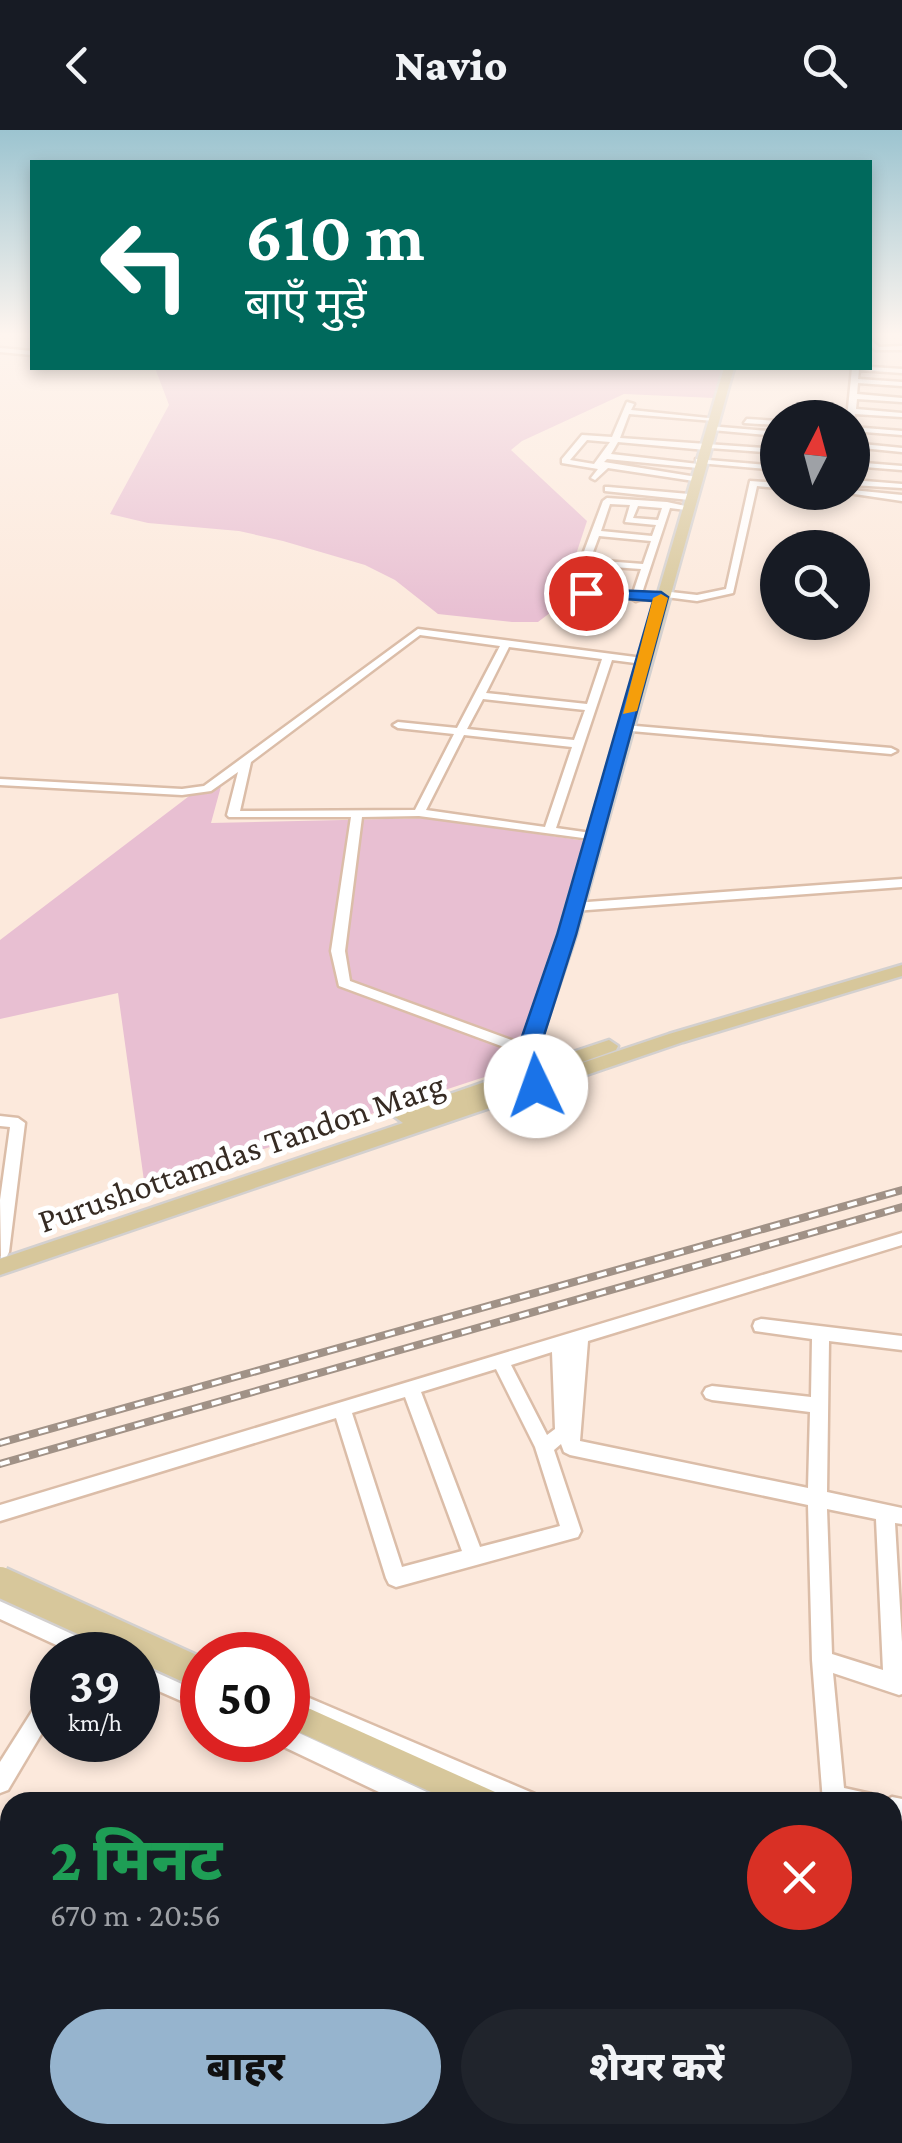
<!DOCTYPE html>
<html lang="hi">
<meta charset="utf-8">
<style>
:root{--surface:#171b24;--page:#20242c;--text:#f1f3f6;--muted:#9ea1a6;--accent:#96b4ce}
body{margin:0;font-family:"Crimson Pro","Noto Sans Devanagari",serif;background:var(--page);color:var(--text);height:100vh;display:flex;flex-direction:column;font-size:38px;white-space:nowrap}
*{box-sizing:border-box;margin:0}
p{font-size:32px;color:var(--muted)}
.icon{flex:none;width:55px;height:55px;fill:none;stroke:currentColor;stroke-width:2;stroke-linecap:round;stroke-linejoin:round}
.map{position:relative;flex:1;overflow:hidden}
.side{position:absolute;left:0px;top:1662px;width:902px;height:352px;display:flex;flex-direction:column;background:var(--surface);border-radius:30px 30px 0 0;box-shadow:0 5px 15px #0003}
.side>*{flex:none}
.top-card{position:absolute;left:30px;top:30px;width:842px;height:210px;border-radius:0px;box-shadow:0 5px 15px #0003;background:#00695c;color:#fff;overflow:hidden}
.needle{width:65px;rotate:6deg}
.buttons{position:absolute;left:760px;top:270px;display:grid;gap:20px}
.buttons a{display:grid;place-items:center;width:110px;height:110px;border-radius:50%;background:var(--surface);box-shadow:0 5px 15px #0003;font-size:50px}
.speed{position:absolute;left:30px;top:1502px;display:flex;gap:20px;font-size:50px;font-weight:700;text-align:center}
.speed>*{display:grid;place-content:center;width:130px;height:130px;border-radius:50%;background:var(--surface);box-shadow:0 5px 15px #0003;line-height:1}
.speed small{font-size:25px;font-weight:400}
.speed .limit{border:15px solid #d22;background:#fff;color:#111}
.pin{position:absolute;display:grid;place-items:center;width:85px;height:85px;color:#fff;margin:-42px;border:5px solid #fff;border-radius:50%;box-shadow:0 2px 10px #0007}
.me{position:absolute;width:110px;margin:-55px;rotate:357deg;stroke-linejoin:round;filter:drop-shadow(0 0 8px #0008)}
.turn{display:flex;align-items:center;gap:35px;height:210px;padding:0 50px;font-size:45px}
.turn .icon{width:130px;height:130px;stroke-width:2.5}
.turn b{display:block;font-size:70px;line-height:85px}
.round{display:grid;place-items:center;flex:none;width:105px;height:105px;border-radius:52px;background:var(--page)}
.head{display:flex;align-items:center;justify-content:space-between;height:170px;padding:0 50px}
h1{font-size:60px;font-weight:800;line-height:75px;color:#1e9e55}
.action{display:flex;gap:20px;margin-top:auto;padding:20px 50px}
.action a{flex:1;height:115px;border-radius:60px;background:var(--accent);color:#111;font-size:40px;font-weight:800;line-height:115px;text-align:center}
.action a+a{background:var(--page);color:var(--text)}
header{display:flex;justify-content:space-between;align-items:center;height:130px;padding:0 50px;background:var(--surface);font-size:45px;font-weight:800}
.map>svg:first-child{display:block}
.green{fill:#e8bfd2}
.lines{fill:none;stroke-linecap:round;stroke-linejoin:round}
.minor-casing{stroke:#dbbda8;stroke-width:5}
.major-casing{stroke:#d3d0cf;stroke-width:5}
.minor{fill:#fff;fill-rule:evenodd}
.major{fill:#d7c79b;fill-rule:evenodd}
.rail-casing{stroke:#a19287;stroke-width:8}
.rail{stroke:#fff;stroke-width:4;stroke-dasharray:10;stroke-linecap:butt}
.major-bridge-casing{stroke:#d3d0cf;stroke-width:35;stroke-linecap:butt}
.major-bridge{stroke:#d7c79b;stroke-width:30}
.route{fill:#1a73e8;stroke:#114b97;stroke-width:2.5}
.slow{fill:#f59e0b}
.labels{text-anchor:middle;stroke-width:10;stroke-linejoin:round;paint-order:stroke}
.street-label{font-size:35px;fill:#362b23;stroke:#fff}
</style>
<header><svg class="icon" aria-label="back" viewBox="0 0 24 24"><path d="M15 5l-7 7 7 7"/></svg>Navio<svg class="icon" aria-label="search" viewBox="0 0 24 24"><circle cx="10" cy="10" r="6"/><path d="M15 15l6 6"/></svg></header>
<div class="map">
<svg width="902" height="2013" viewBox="0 0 902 2013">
<rect width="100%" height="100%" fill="#fce9dc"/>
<g class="green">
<path d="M155,238H724L714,268L624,264L522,311L511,320L587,391L559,476L538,492H512L438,484L395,450L365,435L283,411L239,401L148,393L110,384L169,275Z"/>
<path d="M226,638L211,693L430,688L586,711L528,921L509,939L145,1058L118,863L0,889V810Z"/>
</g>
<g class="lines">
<g class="minor-casing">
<g id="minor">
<path d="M870,209L879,217L902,216V220H875L870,215Z"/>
<path d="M0,218L32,221V225L0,222Z"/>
<path d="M870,237L902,239V243L859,240L858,249L902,252V256L858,253L857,264L902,268V272L857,269L856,279L902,283V287L855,284L854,290L847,288L852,238Z"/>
<path d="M627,272L634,274L631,280L718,289L714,291L629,284L620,308L778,319V323L710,318L706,320L618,312L611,324L698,334L702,336L698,338L607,329L604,332L697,347L698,349L694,351L608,338L595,350L591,348L598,339L562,333V329L582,305L612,307ZM587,310L610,312L594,334L570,330Z"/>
<path d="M818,279L825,281L824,288H816Z"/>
<path d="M747,289L778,291V295L744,293Z"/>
<path d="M709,296L778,302V306L712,300Z"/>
<path d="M852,297L902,301V305L852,301Z"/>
<path d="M852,313L902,318V322L852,317Z"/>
<path d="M696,329L778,336V340L699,333H696Z"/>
<path d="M852,332L902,336V340L852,336Z"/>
<path d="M852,350L902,354V358L852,355Z"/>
<path d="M750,351L778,353V358L757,356L733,463L697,471L666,467C657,473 645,467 636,471L631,468L586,466L581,463L586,460L633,463L641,439L585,435L580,432L603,371L607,368L667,372L690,377L686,380L670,378L642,463L657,464L662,461L697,465L726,459ZM610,374L630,375L625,392L656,395L652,406L601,401ZM638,376L662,378L658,390L633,388ZM599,406L651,411L643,434L590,430Z"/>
<path d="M608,357L689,364L693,367L689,370L605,361V357Z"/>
<path d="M852,360L902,365V371L841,362H852Z"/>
<path d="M418,499L643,528L648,531L643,534L612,530L556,698L598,704V710L419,686L362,687L345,821L350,851L533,918L535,921L533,924H523L339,856L331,821L351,687H229L227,685L238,642L211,661L182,665L0,655V649L182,659L204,656ZM420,505L500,516L457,598L398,592L393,595L398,598L454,604L415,680L240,681L251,632ZM509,517L602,529L587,574L486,563ZM483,569L585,580L574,610L467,599ZM464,605L572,617L545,697L426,680Z"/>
<path d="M624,595L891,618L897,621L891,624L620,600V596Z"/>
<path d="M902,749V757L574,781L568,777L574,773Z"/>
<path d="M0,986L18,988L25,993L9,1122L7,1126L1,1128L0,1070L10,997L0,996Z"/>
<path d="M902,1103V1115L588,1211L580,1311L808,1358L810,1282L712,1270L706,1268L703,1263L706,1258L712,1256L811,1267L812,1209L755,1201L753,1196L755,1191L761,1189L902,1206V1220L829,1211L827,1362L902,1378V1394L895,1393L902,1512V1564L899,1565L833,1543L844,1658L871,1664L874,1672H823L812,1530L808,1375L570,1325L564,1322L561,1314L554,1320L581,1401L578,1407L396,1457L389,1454L386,1448L336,1288L0,1391V1375ZM552,1222L555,1299L547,1305L511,1235ZM496,1239L535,1317L560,1396L480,1417L421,1262ZM405,1267L462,1421L402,1437L352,1283ZM827,1379L876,1389L883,1540L832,1524Z"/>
<path d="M0,1470L107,1518L110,1525H78L0,1489Z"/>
<path d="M138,1532L202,1560V1580L138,1552Z"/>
<path d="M52,1558V1586L8,1660L0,1663V1632L45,1561Z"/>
<path d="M288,1559L535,1664L538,1672H503L288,1579Z"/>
<path d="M288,1598L431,1664L434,1672H400L280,1615L278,1610H288Z"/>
<path d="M892,1667L902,1669V1691L892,1689V1672H883Z"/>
<path d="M0,1713L10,1717V1739L0,1735Z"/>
<path d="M892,1844L902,1848V1873L892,1869Z"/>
<path d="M892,1900L902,1904V1930L892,1926Z"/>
</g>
</g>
<g class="major-casing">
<g id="major">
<path d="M724,238H734L576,805L537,921L540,933L609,910L618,916L616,920L543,946L669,904L902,835V846L683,912L0,1145V1129L403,993L395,987L398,982L522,939L519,921L558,805Z"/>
<path d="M288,1569L495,1662L499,1672H453L288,1597Z"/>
<path d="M892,1869L902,1873V1906L892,1902Z"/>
<path d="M516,2005H551L548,2013H513Z"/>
</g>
</g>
<use href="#minor" class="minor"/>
<use href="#major" class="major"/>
<g class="rail-casing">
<g id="rail">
<path d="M0,1313L902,1060"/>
<path d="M0,1334L902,1077"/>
</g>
</g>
<use href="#rail" class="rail"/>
<g class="major-bridge-casing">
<path id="major-bridge" d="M0,1452L202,1544"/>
</g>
<use href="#major-bridge" class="major-bridge"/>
</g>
<linearGradient id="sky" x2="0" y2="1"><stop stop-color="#9cc4d0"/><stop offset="0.42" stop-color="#fef5ef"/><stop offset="1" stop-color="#fef5ef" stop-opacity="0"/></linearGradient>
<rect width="902" height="487" fill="url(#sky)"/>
<path class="route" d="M586,459L661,462L668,467L576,805L539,921L546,956L536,963L525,956L517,921L557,805L653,471L581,466Z"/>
<path class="slow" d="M661,464L668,468L637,581L623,584L653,468Z"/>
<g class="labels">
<g class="street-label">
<text transform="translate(241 1022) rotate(-19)" y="12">Purushottamdas Tandon Marg</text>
</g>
</g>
</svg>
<div class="buttons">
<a><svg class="needle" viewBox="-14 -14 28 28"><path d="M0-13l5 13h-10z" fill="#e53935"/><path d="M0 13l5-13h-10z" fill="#9ea1a6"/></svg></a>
<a><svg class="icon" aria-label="search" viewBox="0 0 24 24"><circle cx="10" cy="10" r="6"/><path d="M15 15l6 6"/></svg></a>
</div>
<div class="speed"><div>39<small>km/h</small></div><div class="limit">50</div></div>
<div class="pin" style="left:586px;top:463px;background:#d93025"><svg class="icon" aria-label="arrive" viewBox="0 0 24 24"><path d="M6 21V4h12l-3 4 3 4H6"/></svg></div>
<svg class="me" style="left:536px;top:956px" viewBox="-20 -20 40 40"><circle r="19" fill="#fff"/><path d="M0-13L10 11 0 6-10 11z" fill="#1a73e8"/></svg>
<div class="top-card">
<div class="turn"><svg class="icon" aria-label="left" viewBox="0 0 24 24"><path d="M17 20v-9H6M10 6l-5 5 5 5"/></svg><div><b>610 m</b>बाएँ मुड़ें</div></div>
</div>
<section class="side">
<div class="head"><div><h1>2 मिनट</h1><p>670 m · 20:56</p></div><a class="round" style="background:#d93025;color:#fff"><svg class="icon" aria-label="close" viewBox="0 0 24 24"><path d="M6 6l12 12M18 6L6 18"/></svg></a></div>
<div class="action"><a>बाहर</a><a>शेयर करें</a></div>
</section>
</div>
